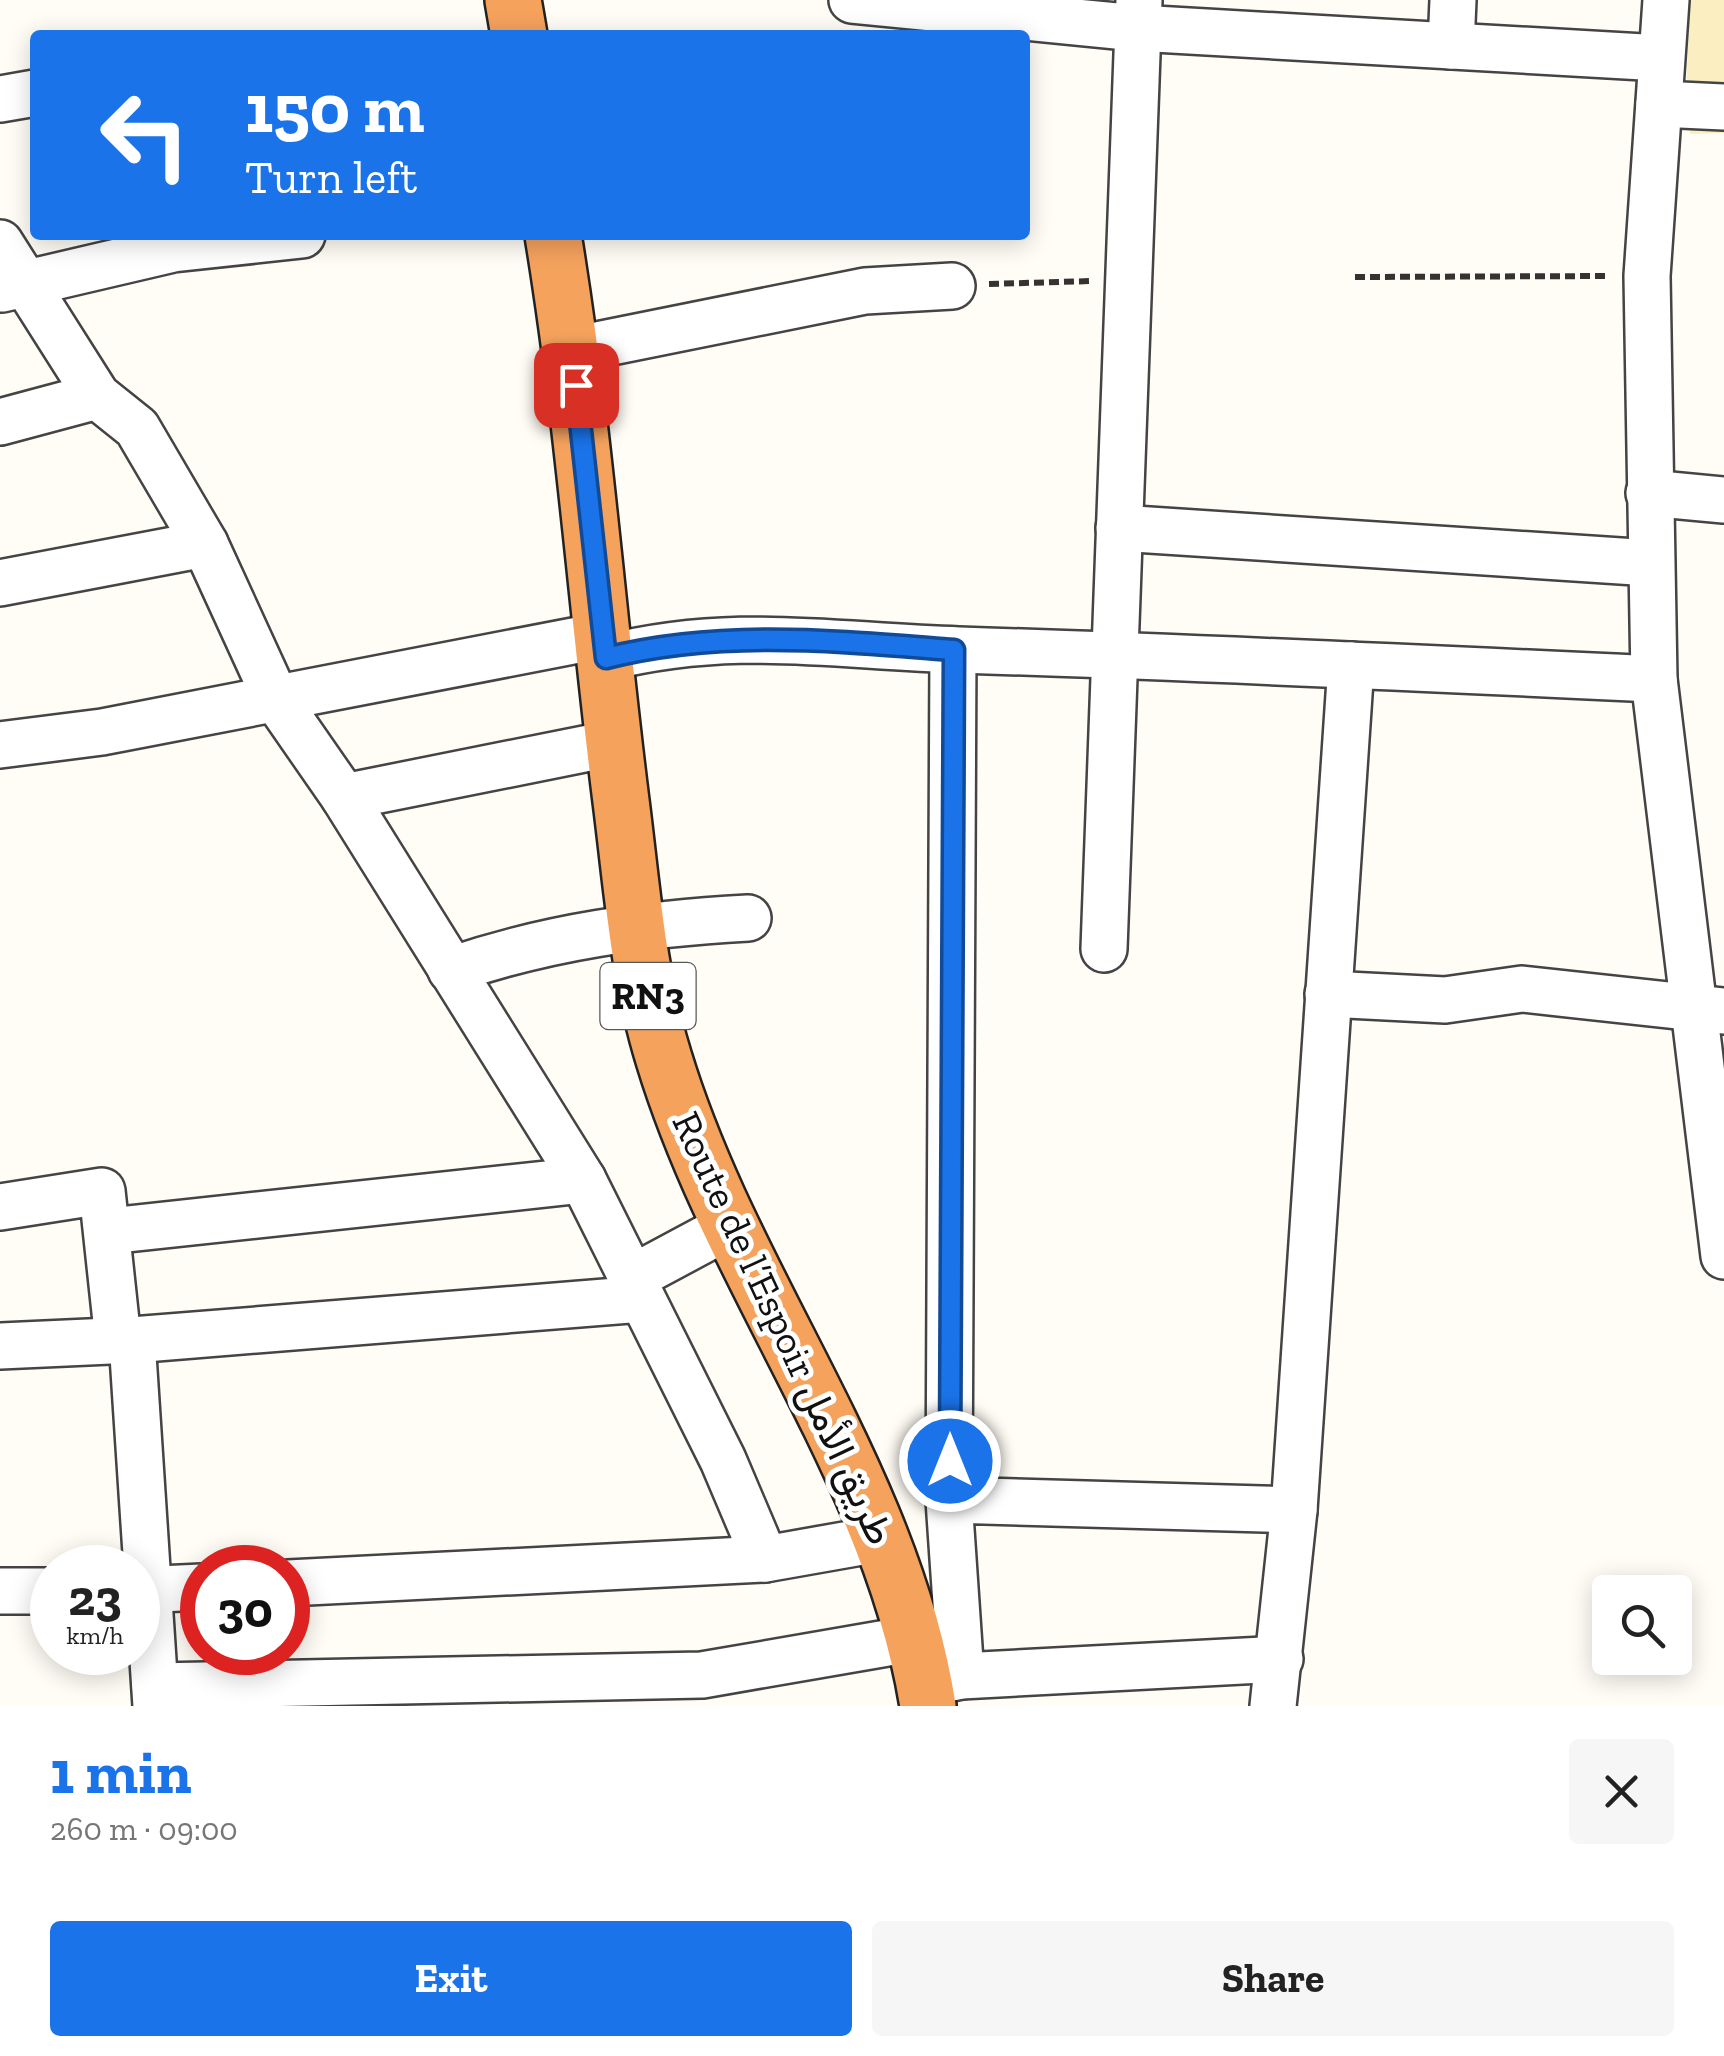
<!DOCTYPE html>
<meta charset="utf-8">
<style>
:root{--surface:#fff;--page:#f6f6f6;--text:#222;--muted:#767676;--accent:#1a73e8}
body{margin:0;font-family:"Zilla Slab",Vazirmatn,serif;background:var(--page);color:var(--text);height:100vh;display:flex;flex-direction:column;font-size:38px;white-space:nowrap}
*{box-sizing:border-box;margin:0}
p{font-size:32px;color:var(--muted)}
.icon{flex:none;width:55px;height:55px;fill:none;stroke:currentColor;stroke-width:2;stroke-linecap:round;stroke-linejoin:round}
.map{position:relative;height:1706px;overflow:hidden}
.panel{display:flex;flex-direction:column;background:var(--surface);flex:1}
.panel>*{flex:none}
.top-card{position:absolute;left:30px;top:30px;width:1000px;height:210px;border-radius:10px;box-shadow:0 5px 25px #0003;background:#1a73e8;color:#fff;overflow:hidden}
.buttons{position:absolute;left:1592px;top:1575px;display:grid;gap:20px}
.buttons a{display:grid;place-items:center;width:100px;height:100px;border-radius:10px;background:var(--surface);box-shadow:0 5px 25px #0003;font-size:50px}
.speed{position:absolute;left:30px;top:1545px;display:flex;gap:20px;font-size:50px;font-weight:700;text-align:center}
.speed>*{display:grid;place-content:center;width:130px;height:130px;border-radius:50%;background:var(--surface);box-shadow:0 5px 25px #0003;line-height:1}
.speed small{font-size:25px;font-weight:400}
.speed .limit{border:15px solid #d22;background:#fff;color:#111}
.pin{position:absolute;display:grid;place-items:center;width:85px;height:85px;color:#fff;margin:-42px;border-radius:20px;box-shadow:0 5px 15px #0006}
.me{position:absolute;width:110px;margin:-55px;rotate:0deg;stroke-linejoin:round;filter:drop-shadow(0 0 8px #0008)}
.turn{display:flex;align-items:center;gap:35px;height:210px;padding:0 50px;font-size:45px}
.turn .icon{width:130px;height:130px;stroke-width:2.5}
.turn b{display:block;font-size:70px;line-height:85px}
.round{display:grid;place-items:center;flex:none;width:105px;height:105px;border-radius:10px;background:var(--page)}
.overview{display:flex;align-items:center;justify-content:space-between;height:170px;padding:0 50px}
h1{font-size:60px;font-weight:700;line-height:75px;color:var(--accent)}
.primary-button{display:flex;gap:20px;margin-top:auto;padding:20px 50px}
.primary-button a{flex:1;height:115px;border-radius:10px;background:var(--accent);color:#fff;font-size:40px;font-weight:700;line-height:115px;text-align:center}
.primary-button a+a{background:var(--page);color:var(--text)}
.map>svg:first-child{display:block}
.sand{fill:#fbeec1}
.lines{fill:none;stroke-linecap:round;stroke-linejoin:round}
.minor-casing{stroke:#444;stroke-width:50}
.highway-casing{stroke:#222;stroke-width:60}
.path{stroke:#333;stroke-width:6;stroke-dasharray:10 5;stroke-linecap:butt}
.minor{stroke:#fff;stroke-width:45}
.highway{stroke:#f5a25d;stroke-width:55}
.route-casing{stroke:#114b97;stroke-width:25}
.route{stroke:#1a73e8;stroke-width:18}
.labels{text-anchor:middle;stroke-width:10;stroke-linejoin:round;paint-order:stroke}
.shield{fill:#fff;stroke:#585858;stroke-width:2.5}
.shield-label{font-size:38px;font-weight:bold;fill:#111}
.street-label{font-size:40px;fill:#111;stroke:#fff}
</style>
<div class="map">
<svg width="1724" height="1706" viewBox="0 0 1724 1706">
<rect width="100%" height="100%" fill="#fffdf5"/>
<path class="sand" d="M1690,0H1724V133L1690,134L1686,97Z"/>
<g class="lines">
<g class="minor-casing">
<g id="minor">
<path d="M852,0L1137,28L1661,58"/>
<path d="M1666,0L1647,276L1654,679L1724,1256"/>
<path d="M1451,46L1453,0"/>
<path d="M0,99L35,93"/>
<path d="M1659,104L1724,107"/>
<path d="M0,243L97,396L137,428L205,544L276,699L344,797L583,1180L723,1460L765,1559"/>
<path d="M2,289L173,249L302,235"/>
<path d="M572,350L865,291L952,286"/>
<path d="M0,422L97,396"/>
<path d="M1649,493L1724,500"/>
<path d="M1119,528L1651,563"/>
<path d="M0,583L205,544"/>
<path d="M606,658C735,626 831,646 959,650C1191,657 1423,668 1654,679"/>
<path d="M0,745L102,732L604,635"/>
<path d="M344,797L614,743"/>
<path d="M1104,949L1139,0"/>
<path d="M451,970C552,936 642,924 748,918"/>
<path d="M1328,994L1445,1000L1522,989L1723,1011"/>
<path d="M0,1207L102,1191L118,1340"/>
<path d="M109,1231L583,1180"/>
<path d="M632,1278L729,1226"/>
<path d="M132,1340L156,1706"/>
<path d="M0,1346L132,1340L642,1299"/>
<path d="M949,1500L953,650"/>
<path d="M288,1583L765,1559L884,1538"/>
<path d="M138,1590L202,1587"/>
<path d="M0,1591H52"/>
<path d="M961,1676L949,1500L1294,1510"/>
<path d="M933,1682L961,1676L1280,1659"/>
<path d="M155,1686L702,1675L916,1638"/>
<path d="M1273,1706L1294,1510L1351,665"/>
</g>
</g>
<g class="highway-casing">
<g id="highway">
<path d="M513,0L519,35"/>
<path d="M553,235C584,423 597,612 621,801C632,887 638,976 664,1059C732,1283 891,1473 928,1706"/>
</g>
</g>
<g class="path">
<path d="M1355,277L1609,276"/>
<path d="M989,284L1092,281"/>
</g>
<use href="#minor" class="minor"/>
<use href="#highway" class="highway"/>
</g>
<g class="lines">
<g class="route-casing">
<path id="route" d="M576,385L606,658C722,629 836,641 954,650L950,1461"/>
</g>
<use href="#route" class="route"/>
</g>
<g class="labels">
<rect class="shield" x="600.5" y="963" width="95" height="66" rx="8"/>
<g class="shield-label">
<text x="648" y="1009">RN3</text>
</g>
<g class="street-label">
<text transform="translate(784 1328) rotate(65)" y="14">Route de l’Espoir طريق الأمل</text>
</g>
</g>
</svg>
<div class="buttons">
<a><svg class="icon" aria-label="search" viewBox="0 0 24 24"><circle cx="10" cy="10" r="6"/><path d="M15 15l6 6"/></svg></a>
</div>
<div class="speed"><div>23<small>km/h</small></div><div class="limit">30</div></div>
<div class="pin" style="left:576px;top:385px;background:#d93025"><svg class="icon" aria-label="arrive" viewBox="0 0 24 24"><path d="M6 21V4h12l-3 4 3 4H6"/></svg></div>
<svg class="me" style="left:950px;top:1461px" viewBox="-20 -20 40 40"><circle r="17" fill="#1a73e8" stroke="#fff" stroke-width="3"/><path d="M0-11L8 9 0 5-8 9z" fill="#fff"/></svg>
<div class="top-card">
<div class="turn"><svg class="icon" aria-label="left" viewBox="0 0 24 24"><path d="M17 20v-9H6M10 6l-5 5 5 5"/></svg><div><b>150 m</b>Turn left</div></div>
</div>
</div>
<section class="panel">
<div class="overview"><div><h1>1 min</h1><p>260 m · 09:00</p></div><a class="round"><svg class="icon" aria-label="close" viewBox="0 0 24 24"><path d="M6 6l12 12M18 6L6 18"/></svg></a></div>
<div class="primary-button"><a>Exit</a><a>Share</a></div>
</section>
